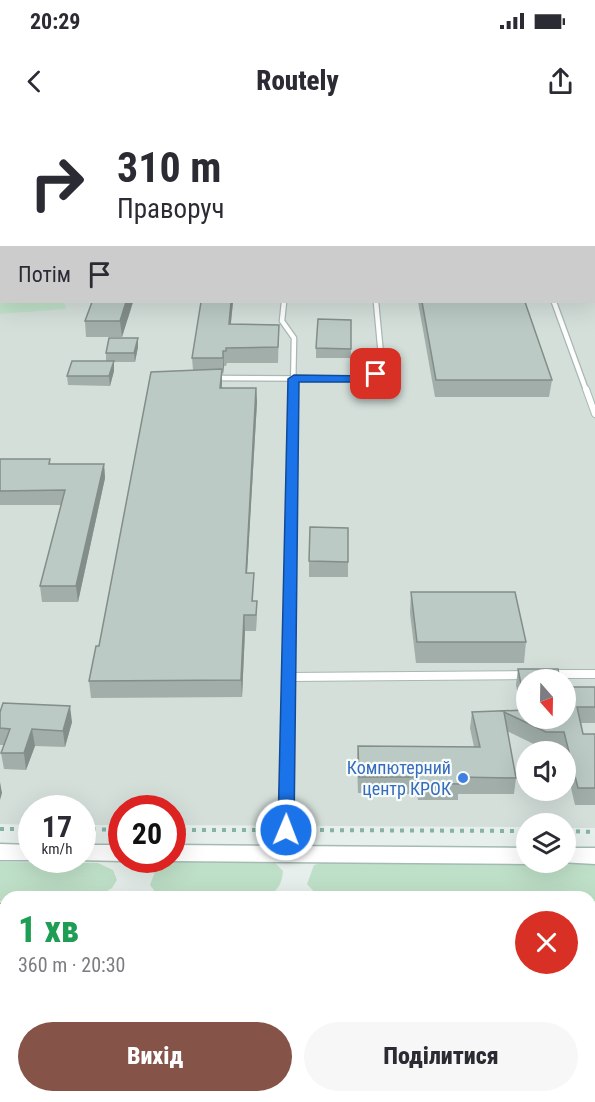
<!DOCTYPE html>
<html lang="uk">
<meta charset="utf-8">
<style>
:root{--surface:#fff;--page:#f7f7f7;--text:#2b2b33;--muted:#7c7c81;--accent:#855347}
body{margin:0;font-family:"Roboto Condensed",sans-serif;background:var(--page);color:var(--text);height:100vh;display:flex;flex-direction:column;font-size:22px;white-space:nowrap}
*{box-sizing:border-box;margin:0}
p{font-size:20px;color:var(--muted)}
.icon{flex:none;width:33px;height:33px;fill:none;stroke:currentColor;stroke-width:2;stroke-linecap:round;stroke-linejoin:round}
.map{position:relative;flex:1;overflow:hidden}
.details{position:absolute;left:0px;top:771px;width:596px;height:212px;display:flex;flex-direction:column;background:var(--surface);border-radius:18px 18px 0 0;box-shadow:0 6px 24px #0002}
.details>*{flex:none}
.hud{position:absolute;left:0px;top:0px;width:596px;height:183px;box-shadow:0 6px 24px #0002;background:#fff;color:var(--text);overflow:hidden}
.needle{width:39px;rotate:160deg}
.tools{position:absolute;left:516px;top:549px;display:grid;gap:12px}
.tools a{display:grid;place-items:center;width:60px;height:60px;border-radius:50%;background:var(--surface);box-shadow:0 6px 24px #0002;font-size:30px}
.speed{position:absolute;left:18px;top:675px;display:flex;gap:12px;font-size:30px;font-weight:700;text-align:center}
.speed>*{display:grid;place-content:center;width:78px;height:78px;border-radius:50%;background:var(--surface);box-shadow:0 6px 24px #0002;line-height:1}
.speed small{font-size:15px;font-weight:400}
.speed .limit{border:9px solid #d22;background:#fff;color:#111}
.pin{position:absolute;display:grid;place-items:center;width:51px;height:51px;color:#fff;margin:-26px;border-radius:12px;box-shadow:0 3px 9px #0006}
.me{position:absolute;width:66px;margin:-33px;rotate:1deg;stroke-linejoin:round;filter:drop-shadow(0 0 4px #0008)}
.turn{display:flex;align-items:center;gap:21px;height:126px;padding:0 18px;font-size:27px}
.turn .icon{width:78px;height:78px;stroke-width:2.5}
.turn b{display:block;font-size:42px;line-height:51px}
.then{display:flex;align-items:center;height:57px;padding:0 18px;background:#0003;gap:12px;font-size:22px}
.round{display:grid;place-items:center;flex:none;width:63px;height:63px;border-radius:32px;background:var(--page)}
.headline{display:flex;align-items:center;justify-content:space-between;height:102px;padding:0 18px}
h1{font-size:36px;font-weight:800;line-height:45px;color:#1e9e55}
.button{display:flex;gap:12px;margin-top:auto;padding:12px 18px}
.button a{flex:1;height:69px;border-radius:36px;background:var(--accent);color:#fff;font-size:24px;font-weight:800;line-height:69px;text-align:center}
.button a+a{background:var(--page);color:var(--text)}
.status{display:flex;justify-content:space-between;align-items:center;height:42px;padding:0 30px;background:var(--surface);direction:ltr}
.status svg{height:16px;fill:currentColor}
header{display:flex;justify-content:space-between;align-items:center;height:78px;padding:0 18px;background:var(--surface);font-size:27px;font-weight:800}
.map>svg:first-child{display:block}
.built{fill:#d4dfda;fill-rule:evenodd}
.green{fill:#bfe0c8}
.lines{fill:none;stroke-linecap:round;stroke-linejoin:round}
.lane-far4-casing{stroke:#a8b8b2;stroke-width:5}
.lane-far3-casing{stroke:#a8b8b2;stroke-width:7}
.lane-far2-casing{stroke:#a8b8b2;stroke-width:8}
.lane-far1-casing{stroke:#a8b8b2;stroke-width:10}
.lane-casing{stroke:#a8b8b2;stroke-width:12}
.secondary-casing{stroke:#a4bbb3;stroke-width:3}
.path{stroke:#86b3a5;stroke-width:4;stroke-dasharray:4 6;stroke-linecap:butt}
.lane-far4{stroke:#fff;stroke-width:4}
.lane-far3{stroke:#fff;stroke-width:4.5}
.lane-far2{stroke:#fff;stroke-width:6}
.lane-far1{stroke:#fff;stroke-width:8}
.lane{stroke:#fff;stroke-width:9}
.secondary{fill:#fff;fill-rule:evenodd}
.wall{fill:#a1aea9}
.shaded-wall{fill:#838d89}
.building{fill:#bbcac4;stroke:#838d89;stroke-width:1.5}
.route{fill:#1a73e8;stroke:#114b97;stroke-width:1.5}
.shop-dot{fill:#3f7fe0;stroke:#f7fbf9;stroke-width:2}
.labels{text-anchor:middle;stroke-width:4.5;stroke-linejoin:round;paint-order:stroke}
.shop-label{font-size:18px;fill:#366cbe;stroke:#f7fbf9;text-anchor:end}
</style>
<div class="status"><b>20:29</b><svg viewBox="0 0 49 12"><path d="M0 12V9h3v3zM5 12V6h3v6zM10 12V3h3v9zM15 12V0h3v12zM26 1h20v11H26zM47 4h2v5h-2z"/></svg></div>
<header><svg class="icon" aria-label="back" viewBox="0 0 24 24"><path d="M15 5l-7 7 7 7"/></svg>Routely<svg class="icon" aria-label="share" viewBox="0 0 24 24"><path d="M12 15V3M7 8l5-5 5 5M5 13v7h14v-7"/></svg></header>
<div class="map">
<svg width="595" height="982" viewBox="0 0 595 982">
<rect width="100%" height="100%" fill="#e6efeb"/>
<path class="built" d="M0,0H595V708H566V704H526V707L173,705L172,688H122L121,705H83L82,688H32L31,705L0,704ZM2,2H594V182H2ZM526,560H566V598H526ZM526,632H566V670H526Z"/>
<g class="green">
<path d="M0,159L2,182H64L66,189L0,194Z"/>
<path d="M0,742L98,743L113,750L117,760L112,768L97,777H6V781H0Z"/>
<path d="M171,742L275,743L283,751C282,763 278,770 268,777H162L156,773L150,765L156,749Z"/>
<path d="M326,742L595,744V781H590V777H319L307,764L314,745Z"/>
<path d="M590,824H595V982H129V976H590Z"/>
</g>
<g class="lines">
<g class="lane-far4-casing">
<path id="lane-far4" d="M0,71L2,69"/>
</g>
<g class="lane-far3-casing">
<g id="lane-far3">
<path d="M284,182L282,201L294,218L293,270"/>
<path d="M554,182L586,270"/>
<path d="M214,258L373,259L382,246L376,182"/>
</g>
</g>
<g class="lane-far2-casing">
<g id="lane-far2">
<path d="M586,269L595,294"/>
<path d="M290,457L293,269"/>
</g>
</g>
<g class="lane-far1-casing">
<g id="lane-far1">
<path d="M550,554H595"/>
<path d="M289,557L526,555"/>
<path d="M287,691L290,456"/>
</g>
</g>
<g class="lane-casing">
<g id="lane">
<path d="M286,733L287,689"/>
<path d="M104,982L105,976"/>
</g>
</g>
<g class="secondary-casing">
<g id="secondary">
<path d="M0,724L32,725V740H38H0Z"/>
<path d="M82,725H122V740H128L122,741L76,740H82Z"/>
<path d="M172,725L526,728V742H532L526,744L172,741L166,740H172Z"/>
<path d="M566,728H595V744L560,742H566Z"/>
<rect x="0" y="784" width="6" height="18"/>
<rect x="590" y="788" width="5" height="18"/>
</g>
</g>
<g class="path">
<path d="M0,709H32"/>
<path d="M82,709L122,710"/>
<path d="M172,710H273"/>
<path d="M300,710L526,711"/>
<path d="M566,711L595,712"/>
<path d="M590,826H595"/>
<path d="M0,831H6"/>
</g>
<use href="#lane-far4" class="lane-far4"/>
<use href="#lane-far3" class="lane-far3"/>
<use href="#lane-far2" class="lane-far2"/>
<use href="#lane-far1" class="lane-far1"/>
<use href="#lane" class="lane"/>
<use href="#secondary" class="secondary"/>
</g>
<g class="wall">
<path d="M594,110L595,112V178H594Z"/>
<rect x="0" y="122" width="2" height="33"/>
<path d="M92,182H133L122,217H86L85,201Z"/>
<path d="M233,182L231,204L279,205L278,243H227L226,246H224L223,254H222V268H256L257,282L247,453H254L253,481L257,497L256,511H245L242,577L91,578L89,561L99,526L193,250L192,238Z"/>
<path d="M418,182H525L552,260L549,277H435Z"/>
<path d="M351,200V238H316V228Z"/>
<path d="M138,227L135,242H114V251L110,266L68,265L67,256L106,241V233Z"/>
<path d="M0,339L51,344H104L105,358L78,482H42L40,466L61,385H0Z"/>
<path d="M309,441L348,442V457H309Z"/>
<path d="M411,472L526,522L524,543H416L410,493Z"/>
<path d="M518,549H558L526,598L595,567V603H581L583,614H595V685H575L566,646V632H562L561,629H544L507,611L516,658L514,674H458V680H418L417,674L358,673L357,643L358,626L474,627L470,608L472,592L521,590L516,565Z"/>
<path d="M0,592L72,602L65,627L35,626L26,650L4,649L1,633L4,625H0Z"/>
</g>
<g class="shaded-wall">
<path d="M126,182H133L122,217L120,201Z"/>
<path d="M231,182H233L229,219V204Z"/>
<path d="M138,218V227L135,242L134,233Z"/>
<path d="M223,231L224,246L223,254Z"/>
<path d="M114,241V251L110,266L109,256Z"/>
<path d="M222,249V263L221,283L220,268Z"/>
<path d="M256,268L257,282L246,470V453Z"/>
<path d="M104,344L105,358L78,482L76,466Z"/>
<path d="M244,495L245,511L242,577L241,560Z"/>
<path d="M70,586L72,602L65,627L63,611Z"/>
<path d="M32,609L35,626L26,650L24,633Z"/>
<path d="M0,662L2,673L0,680Z"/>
<path d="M25,976H29L28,982H24Z"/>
</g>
<g class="building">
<path d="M363,0H380L381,2H364Z"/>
<rect x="474" y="0" width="24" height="2"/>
<path d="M594,110L595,112V166H594Z"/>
<rect x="0" y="122" width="2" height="23"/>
<path d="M92,182H126L120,201H85Z"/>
<path d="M201,182H231L229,204L279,205L278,227L226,228V231H223V238H192Z"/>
<path d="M422,182H525L552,260H436Z"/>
<path d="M318,199L351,200V229L316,228Z"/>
<path d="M109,218H138L134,233H106Z"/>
<path d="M72,241H114L109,256H67Z"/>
<path d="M222,249L220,268H256L246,453H254L252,481H257L256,495H244L241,560L89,561L96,526H99L151,252Z"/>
<path d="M0,339H50L49,344H104L76,466H40L65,370L0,371Z"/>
<path d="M310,407L348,408V442L309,441Z"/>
<path d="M411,472H515L526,522H417Z"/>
<path d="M518,549H558L560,560H526V598H566V567H595V587H577L583,614H595V668H578L564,612H546L504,592L516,658L459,657V664L419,663L418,657H359L358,626L480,627L472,592L526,590Z"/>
<path d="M3,583L70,586L63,611L32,609L24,633H1L10,609L0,608V592Z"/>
<path d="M6,917V976H25L24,982H0V953Z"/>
<path d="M381,976H501L502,982H381Z"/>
</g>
<path class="route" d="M376,251L382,254L377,261L373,262H299L294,710L292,715H280L278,710L288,259L294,255L370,256Z"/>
<circle class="shop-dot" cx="463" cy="658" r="6"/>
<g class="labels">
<g class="shop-label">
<text x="451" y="654">Компютерний<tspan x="451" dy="21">центр КРОК</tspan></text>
</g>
</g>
</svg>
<div class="tools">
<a><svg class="needle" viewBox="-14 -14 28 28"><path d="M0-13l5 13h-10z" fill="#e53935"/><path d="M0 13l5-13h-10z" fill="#7c7c81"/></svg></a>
<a><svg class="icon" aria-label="sound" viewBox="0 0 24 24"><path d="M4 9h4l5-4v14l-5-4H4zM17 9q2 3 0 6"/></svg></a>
<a><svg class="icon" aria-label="layers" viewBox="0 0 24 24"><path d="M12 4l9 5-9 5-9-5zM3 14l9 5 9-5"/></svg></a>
</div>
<div class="speed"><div>17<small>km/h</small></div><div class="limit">20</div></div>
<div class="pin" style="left:376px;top:254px;background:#d93025"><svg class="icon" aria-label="arrive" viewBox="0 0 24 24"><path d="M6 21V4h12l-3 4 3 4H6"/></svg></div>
<svg class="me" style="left:286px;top:710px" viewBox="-20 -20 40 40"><circle r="17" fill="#1a73e8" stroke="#fff" stroke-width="3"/><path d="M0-11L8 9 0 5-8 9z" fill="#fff"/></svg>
<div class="hud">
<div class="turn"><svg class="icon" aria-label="right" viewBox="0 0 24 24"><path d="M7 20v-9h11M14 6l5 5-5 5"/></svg><div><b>310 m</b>Праворуч</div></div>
<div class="then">Потім<svg class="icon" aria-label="arrive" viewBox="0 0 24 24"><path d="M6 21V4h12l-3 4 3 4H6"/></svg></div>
</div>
<section class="details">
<div class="headline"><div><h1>1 хв</h1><p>360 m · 20:30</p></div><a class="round" style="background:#d93025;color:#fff"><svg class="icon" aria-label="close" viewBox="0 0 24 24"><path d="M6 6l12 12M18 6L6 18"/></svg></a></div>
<div class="button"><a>Вихід</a><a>Поділитися</a></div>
</section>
</div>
